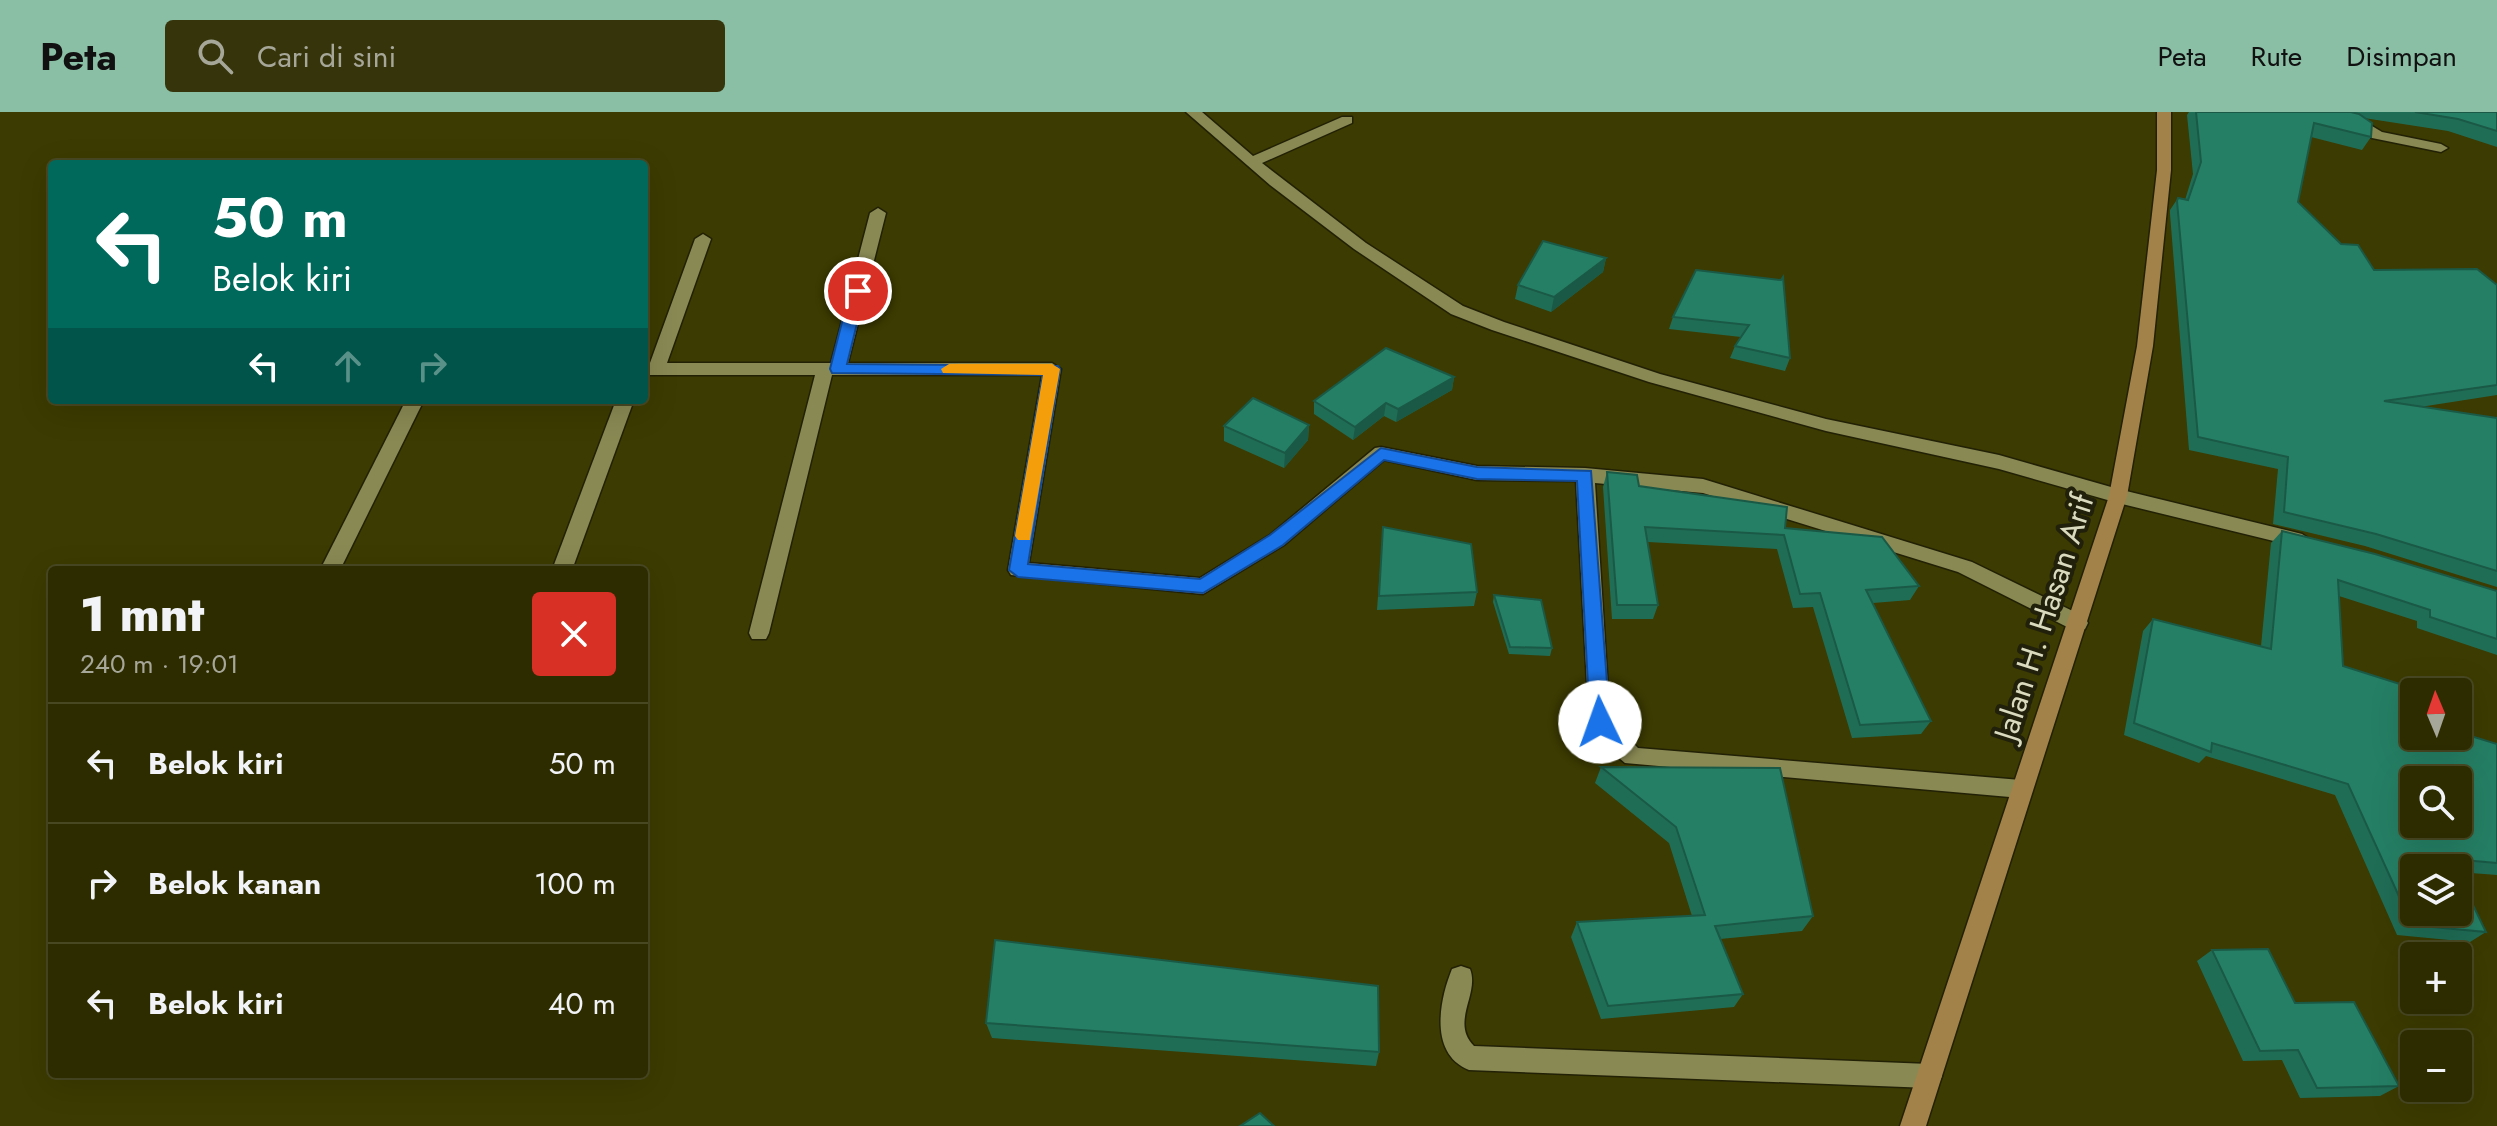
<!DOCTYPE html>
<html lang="id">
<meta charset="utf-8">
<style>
:root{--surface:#2d2c01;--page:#35340b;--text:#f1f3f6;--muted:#a7a799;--line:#484823;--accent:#8abfa5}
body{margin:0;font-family:Jost,sans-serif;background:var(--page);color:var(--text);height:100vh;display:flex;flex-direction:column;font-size:30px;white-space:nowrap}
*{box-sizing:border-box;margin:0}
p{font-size:26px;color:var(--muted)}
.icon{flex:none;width:44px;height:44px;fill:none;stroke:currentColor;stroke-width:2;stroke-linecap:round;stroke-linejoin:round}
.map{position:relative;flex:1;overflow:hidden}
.details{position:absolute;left:48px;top:454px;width:600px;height:512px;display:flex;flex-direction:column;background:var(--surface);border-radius:8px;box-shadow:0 8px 32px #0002,0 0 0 2px var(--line)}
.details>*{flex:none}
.banner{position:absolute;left:48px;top:48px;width:600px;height:244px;border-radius:8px;box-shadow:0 8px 32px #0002,0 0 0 2px var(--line);background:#00695c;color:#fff;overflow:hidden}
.needle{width:52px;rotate:358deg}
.fabs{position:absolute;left:2400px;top:566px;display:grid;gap:16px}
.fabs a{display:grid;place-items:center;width:72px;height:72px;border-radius:8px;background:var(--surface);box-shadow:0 8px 32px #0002,0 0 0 2px var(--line);font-size:40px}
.pin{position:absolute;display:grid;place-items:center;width:68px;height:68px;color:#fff;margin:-34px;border:4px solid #fff;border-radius:50%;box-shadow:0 2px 8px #0007}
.me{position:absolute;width:88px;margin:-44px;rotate:357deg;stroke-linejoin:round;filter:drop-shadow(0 0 6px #0008)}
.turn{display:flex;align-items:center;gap:28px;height:168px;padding:0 32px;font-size:36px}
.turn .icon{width:104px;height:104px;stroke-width:2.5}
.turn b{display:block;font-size:56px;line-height:68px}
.lanes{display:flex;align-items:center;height:76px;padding:0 32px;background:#0003;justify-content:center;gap:40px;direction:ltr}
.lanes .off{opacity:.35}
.round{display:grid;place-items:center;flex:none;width:84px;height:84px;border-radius:8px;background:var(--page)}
.headline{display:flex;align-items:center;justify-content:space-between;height:136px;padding:0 32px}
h1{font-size:48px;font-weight:800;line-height:60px}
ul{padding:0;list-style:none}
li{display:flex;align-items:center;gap:24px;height:120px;padding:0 32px;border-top:2px solid var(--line)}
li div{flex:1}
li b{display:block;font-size:30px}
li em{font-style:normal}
header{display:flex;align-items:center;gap:48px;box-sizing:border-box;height:112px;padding:0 40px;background:var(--accent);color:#111}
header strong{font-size:38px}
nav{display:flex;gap:44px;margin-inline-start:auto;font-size:28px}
.search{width:560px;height:72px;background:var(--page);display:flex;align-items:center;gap:20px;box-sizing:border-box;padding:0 28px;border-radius:8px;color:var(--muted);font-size:30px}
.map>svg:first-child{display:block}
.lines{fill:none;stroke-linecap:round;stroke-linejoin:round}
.minor-casing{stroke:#222106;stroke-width:3}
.secondary-casing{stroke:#222106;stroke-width:3}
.minor{fill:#898954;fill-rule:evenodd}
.secondary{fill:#a28249;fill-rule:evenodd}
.wall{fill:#206d56}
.shaded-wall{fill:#1a5946}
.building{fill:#257f64;stroke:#1a5946;stroke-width:2;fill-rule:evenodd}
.route{fill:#1a73e8;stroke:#114b97;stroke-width:2}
.slow{fill:#f59e0b}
.labels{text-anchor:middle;stroke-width:8;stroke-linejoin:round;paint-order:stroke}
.street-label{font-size:32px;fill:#dadabf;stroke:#21210b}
</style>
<header>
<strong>Peta</strong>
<div class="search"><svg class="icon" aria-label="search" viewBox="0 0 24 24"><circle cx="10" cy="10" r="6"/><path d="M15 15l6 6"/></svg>Cari di sini</div>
<nav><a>Peta</a><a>Rute</a><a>Disimpan</a></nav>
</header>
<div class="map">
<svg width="2497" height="1014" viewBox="0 0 2497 1014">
<rect width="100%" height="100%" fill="#3c3b01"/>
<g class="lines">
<g class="minor-casing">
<g id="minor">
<path d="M1186,0H1202L1253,44L1342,5H1352V11L1262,51L1366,131L1463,194L1504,210L1660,262L1826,307L1999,343L2118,377L2302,422L2312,429L2302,436L2118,391L1999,357L1826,319L1649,270L1492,218L1451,202L1354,137L1270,73Z"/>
<path d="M2312,0H2337L2357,5L2382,20L2441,32L2448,36L2441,40L2372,26L2352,12Z"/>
<path d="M878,96L886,101L848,251H1052L1061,257L1029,451L1200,466L1270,423L1375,336L1381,335L1477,354L1585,356L1703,367L1972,450L2085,505L2088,511L2085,517H2071L1958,460L1703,381L1595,371L1610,608L1638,636L2021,668L2029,670L2032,677L2029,684L2021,686L1625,651L1605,634L1589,610L1576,369L1477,368L1384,348L1284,433L1203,482L1011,463L1008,458L1042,263H832L769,521L766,527H752L749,521L815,263H644V251H650L695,127L703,122L711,127L667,251H831L870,101Z"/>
<path d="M406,288H424L340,458H320Z"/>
<path d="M616,288H634L572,458H552Z"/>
<path d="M1461,854L1470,857C1480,882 1450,910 1474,934L1929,952L1938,955L1942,964L1938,973L1929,976L1469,958C1429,942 1439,889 1452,857Z"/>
</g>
</g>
<g class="secondary-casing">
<path id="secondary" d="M2157,0H2171V58L2153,234L2127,384L1926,1014H1900L2109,384L2137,234L2157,58Z"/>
</g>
<use href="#minor" class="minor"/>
<use href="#secondary" class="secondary"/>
</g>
<g class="wall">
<path d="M2189,0H2497V35L2448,19L2364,6L2371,25L2362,38L2311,25L2298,90L2341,132L2374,158L2497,173V283L2420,295L2497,306V475L2365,434L2273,412L2278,357L2189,338L2170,102V98L2178,86L2185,88L2193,62L2187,3Z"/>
<path d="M1606,146L1603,160L1551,200L1515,187L1518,173Z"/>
<path d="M1696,158L1790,246L1785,259L1730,246L1735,234L1741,225L1669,217L1673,205Z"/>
<path d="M1454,265L1452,278L1396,310L1384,304L1353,328L1314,302V289Z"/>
<path d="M1309,313L1308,328L1284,356L1224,329V314Z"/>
<path d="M1607,360L1639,374L1785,416L1919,474L1910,488L1873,491L1931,609L1921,622L1852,626L1813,495L1793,496L1777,437L1648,430L1658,493L1653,507H1612L1603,375Z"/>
<path d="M1383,415L1477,480L1474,494L1377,498Z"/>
<path d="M2282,419L2497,479V543L2417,516V509L2339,484L2343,554L2403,589L2414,624L2497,632V763L2458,760V756H2414L2486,820L2470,830L2397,823L2335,683L2206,644L2199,651L2124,623L2143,519L2153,507L2261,534L2271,431Z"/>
<path d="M1494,483L1552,536L1550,544L1509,542L1493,490Z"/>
<path d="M1601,655L1813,804L1802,819L1720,827L1743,882L1734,895L1601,907L1571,825L1577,810L1692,804L1669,731L1595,671Z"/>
<path d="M2212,838L2295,891L2399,974L2380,984L2300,986L2282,948L2243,949L2197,849Z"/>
<path d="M986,911L1379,940L1376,954L992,926Z"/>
</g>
<g class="shaded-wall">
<path d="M1606,146L1603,160L1551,200L1554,185Z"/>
<path d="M1454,265L1452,278L1396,310L1398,297Z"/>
<path d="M1386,291L1384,304L1353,328L1355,315Z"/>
<path d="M1309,313L1308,328L1284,356L1285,341Z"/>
</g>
<g class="building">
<path d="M2196,0H2351L2359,2L2372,11L2371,25L2314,11L2298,90L2341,132L2358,133L2374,158L2477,157L2497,173V273L2384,289L2497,306V459L2376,422L2284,400L2288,345L2198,325L2177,89L2178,86L2188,88L2201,50Z"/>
<path d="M2415,0H2497V19L2458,7Z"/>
<path d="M1543,129L1606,146L1554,185L1518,173Z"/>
<path d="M1696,158L1781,168L1783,165L1790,246L1735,234L1749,213L1673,205Z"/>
<path d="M1386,236L1454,265L1398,297L1386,291L1355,315L1314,289Z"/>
<path d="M1253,286L1309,313L1285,341L1224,314Z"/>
<path d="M1607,360L1637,363L1639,374L1787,395L1785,416L1882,425L1919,474L1866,478L1931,609L1860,613L1820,481L1800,482L1784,423L1645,415L1658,493H1617Z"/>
<path d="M1383,415L1471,432L1477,480L1379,484Z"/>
<path d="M2282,419L2375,442L2497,479V527L2430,505V498L2338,468L2343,554L2403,573V589L2414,593V624H2458V620L2497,632V751L2451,747L2455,756H2414V800H2458V762L2486,820L2412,813L2348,672L2212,631L2211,640L2134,611L2153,507L2271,537ZM2414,668H2458V712H2414Z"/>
<path d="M1494,483L1541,488L1552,536L1510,535Z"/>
<path d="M1601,655L1780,656L1813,804L1715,814L1743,882L1608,894L1577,810L1705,803L1676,715Z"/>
<path d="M995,828L1378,874L1379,940L986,911Z"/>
<path d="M2268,837L2295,891L2354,890L2399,974L2317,976L2298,938L2260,939L2212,838Z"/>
<path d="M1260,1001L1274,1014H1240Z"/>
</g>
<path class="route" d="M858,174L865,179L847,252L1058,254L1060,257L1028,452L1200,467L1270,423L1381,336L1477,355L1591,359L1610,610L1607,616H1593L1590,610L1577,369L1477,367L1384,348L1283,433L1203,481L1018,465L1009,458L1043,263L832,261L830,257L850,179Z"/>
<path class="slow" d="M949,252H1052L1060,257L1030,428H1018L1015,424L1043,263L943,261L941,257Z"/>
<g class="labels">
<g class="street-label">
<text transform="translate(2044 505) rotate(-72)" y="11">Jalan H. Hasan Arif</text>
</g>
</g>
</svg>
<div class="fabs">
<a><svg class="needle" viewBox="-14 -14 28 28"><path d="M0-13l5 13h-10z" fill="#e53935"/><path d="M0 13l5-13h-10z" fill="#a7a799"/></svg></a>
<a><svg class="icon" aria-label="search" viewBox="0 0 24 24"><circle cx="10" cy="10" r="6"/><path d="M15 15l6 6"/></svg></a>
<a><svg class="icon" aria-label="layers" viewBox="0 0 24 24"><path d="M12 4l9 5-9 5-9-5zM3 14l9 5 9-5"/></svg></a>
<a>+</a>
<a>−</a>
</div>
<div class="pin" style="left:858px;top:179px;background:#d93025"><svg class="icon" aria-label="arrive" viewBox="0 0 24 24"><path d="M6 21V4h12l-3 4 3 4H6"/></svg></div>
<svg class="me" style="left:1600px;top:610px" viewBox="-20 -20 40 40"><circle r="19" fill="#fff"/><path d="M0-13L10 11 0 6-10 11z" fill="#1a73e8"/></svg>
<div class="banner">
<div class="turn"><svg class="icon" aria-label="left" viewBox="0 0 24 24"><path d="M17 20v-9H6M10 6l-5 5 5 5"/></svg><div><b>50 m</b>Belok kiri</div></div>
<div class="lanes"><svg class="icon" aria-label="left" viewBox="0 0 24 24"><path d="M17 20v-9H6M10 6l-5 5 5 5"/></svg><svg class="icon off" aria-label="ahead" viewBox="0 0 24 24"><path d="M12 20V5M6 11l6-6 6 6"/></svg><svg class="icon off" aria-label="right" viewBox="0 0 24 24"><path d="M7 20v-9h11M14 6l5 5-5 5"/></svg></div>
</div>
<section class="details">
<div class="headline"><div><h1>1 mnt</h1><p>240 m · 19:01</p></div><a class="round" style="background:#d93025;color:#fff"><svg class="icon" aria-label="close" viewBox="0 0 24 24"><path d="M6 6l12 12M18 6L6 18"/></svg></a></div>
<ul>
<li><svg class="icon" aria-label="left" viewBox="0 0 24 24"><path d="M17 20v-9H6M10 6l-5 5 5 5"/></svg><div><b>Belok kiri</b></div><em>50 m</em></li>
<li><svg class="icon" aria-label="right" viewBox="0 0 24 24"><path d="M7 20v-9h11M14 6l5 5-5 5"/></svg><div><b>Belok kanan</b></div><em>100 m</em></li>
<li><svg class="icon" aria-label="left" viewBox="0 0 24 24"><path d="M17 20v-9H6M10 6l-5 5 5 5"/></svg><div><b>Belok kiri</b></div><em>40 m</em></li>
</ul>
</section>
</div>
